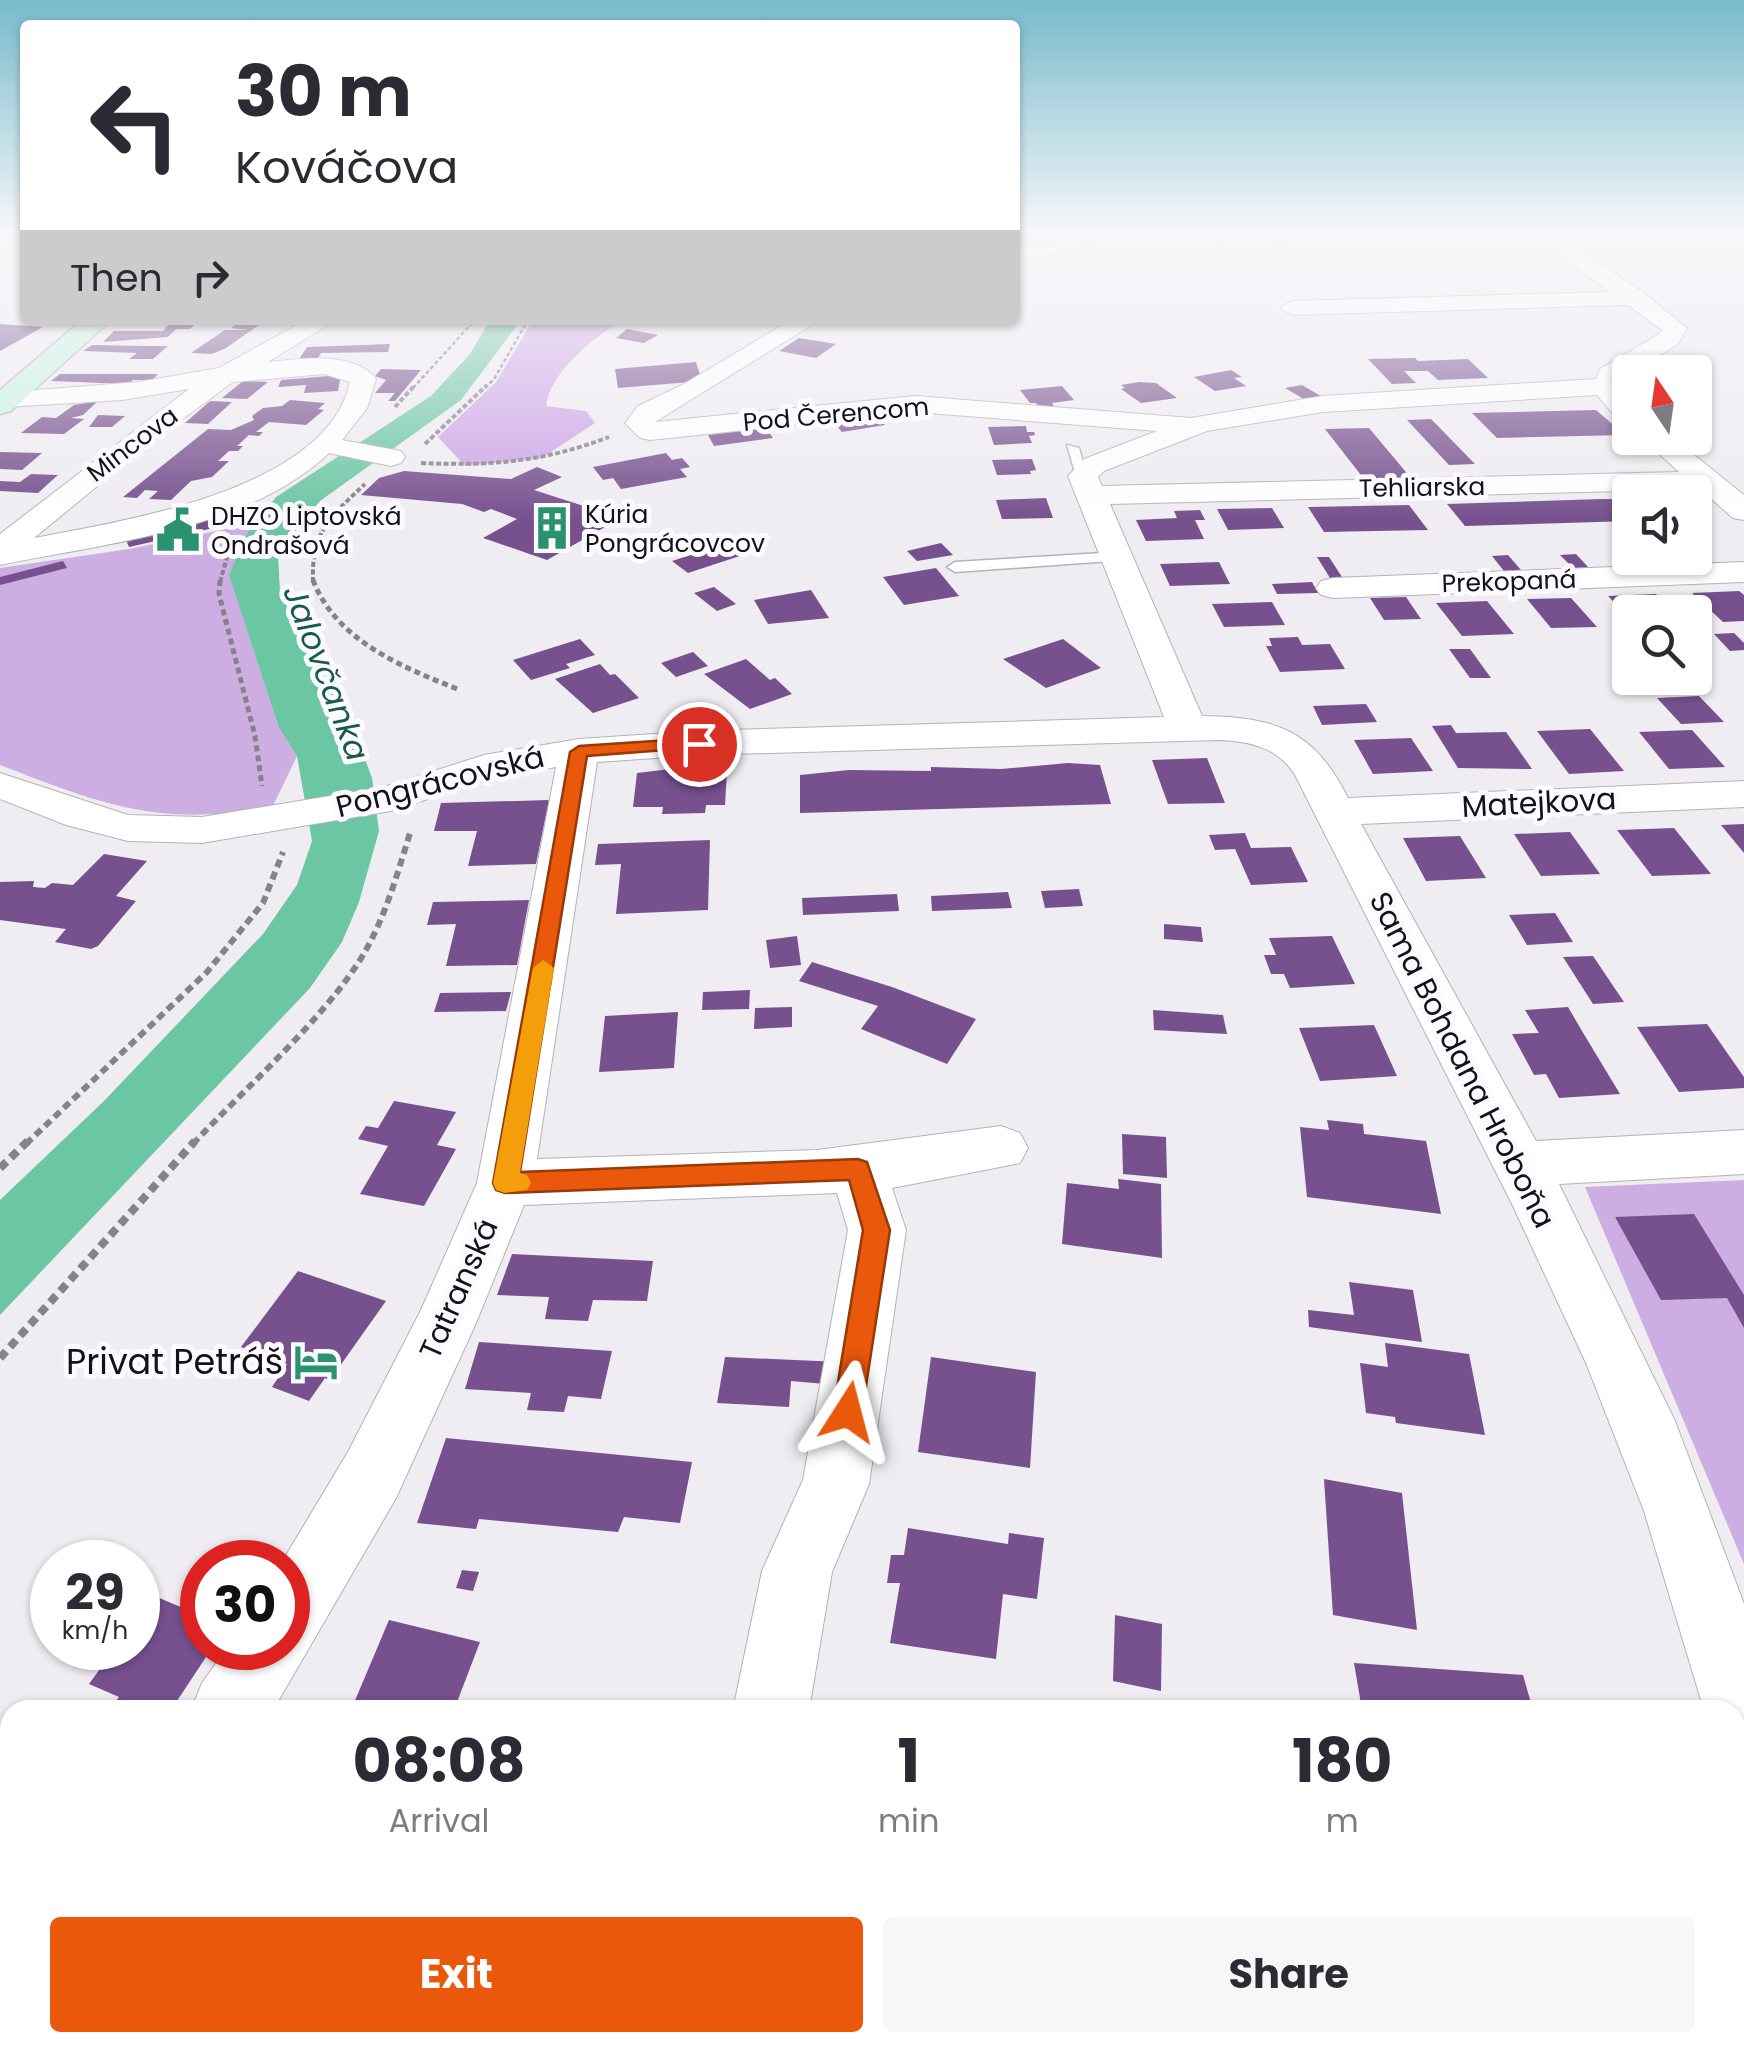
<!DOCTYPE html>
<meta charset="utf-8">
<style>
:root{--surface:#fff;--page:#f7f7f7;--text:#2b2b33;--muted:#7c7c81;--accent:#ea580c}
body{margin:0;font-family:Poppins,sans-serif;background:var(--page);color:var(--text);height:100vh;display:flex;flex-direction:column;font-size:38px;white-space:nowrap}
*{box-sizing:border-box;margin:0}
p{font-size:32px;color:var(--muted)}
.icon{flex:none;width:55px;height:55px;fill:none;stroke:currentColor;stroke-width:2;stroke-linecap:round;stroke-linejoin:round}
.map{position:relative;flex:1;overflow:hidden}
.panel{position:absolute;left:0px;top:1700px;width:1745px;height:352px;display:flex;flex-direction:column;background:var(--surface);border-radius:30px 30px 0 0;box-shadow:0 2px 8px #0004}
.panel>*{flex:none}
.banner{position:absolute;left:20px;top:20px;width:1000px;height:305px;border-radius:10px;box-shadow:0 2px 8px #0004;background:#fff;color:var(--text);overflow:hidden}
.needle{width:65px;rotate:347deg}
.tools{position:absolute;left:1612px;top:355px;display:grid;gap:20px}
.tools a{display:grid;place-items:center;width:100px;height:100px;border-radius:10px;background:var(--surface);box-shadow:0 2px 8px #0004;font-size:50px}
.speed{position:absolute;left:30px;top:1540px;display:flex;gap:20px;font-size:50px;font-weight:700;text-align:center}
.speed>*{display:grid;place-content:center;width:130px;height:130px;border-radius:50%;background:var(--surface);box-shadow:0 2px 8px #0004;line-height:1}
.speed small{font-size:25px;font-weight:400}
.speed .limit{border:15px solid #d22;background:#fff;color:#111}
.pin{position:absolute;display:grid;place-items:center;width:85px;height:85px;color:#fff;margin:-42px;border:5px solid #fff;border-radius:50%;box-shadow:0 2px 10px #0007}
.me{position:absolute;width:110px;margin:-55px;rotate:9deg;stroke-linejoin:round;filter:drop-shadow(0 0 8px #0008)}
.turn{display:flex;align-items:center;gap:35px;height:210px;padding:0 50px;font-size:45px}
.turn .icon{width:130px;height:130px;stroke-width:2.5}
.turn b{display:block;font-size:70px;line-height:85px}
.then{display:flex;align-items:center;height:95px;padding:0 50px;background:#0003;gap:20px;font-size:38px}
.eta{display:flex;justify-content:space-evenly;align-items:center;height:170px;text-align:center}
.eta b{font-size:60px;font-weight:700;line-height:70px}
.button{display:flex;gap:20px;margin-top:auto;padding:20px 50px}
.button a{flex:1;height:115px;border-radius:10px;background:var(--accent);color:#fff;font-size:40px;font-weight:700;line-height:115px;text-align:center}
.button a+a{background:var(--page);color:var(--text)}
.map>svg:first-child{display:block}
.green{fill:#ccaee2}
.forest{fill:#cca4e7}
.water{fill:#6bc6a3}
.building{fill:#76518e}
.lines{fill:none;stroke-linecap:round;stroke-linejoin:round}
.lane-casing{stroke:#b5b2b7;stroke-width:3}
.street-casing{stroke:#b5b2b7;stroke-width:2}
.secondary-casing{stroke:#b5b2b7;stroke-width:3}
.path-far4{stroke:#868388;stroke-width:2.5;stroke-dasharray:4 2.5;stroke-linecap:butt}
.path-far3{stroke:#868388;stroke-width:4;stroke-dasharray:5 2.5;stroke-linecap:butt}
.path-far2{stroke:#868388;stroke-width:5;stroke-dasharray:6 4;stroke-linecap:butt}
.path-far1{stroke:#868388;stroke-width:6;stroke-dasharray:8 5;stroke-linecap:butt}
.path{stroke:#868388;stroke-width:8;stroke-dasharray:9 6;stroke-linecap:butt}
.lane{fill:#fff;fill-rule:evenodd}
.street{fill:#fff;fill-rule:evenodd}
.secondary{fill:#c7f2e3;fill-rule:evenodd}
.route{fill:#ea580c;stroke:#983908;stroke-width:2.5}
.slow{fill:#f59e0b}
.labels{text-anchor:middle;stroke-width:10;stroke-linejoin:round;paint-order:stroke}
.far-street-label{font-size:25px;fill:#131214;stroke:#fcfafe}
.far-poi-label{font-size:25px;fill:#131214;stroke:#fcfafe;text-anchor:start}
.street-label{font-size:30px;fill:#131214;stroke:#fcfafe}
.water-label{font-size:32px;font-style:italic;fill:#165d46;stroke:#fcfafe}
.near-poi-label{font-size:35px;fill:#131214;stroke:#fcfafe;text-anchor:end}
</style>
<div class="map">
<svg width="1744" height="2052" viewBox="0 0 1744 2052">
<rect width="100%" height="100%" fill="#efecf2"/>
<g class="green">
<path d="M255,523L230,575L279,728L297,756L272,808C156,826 106,806 0,765V568L129,549Z"/>
<path d="M1744,1180V1564L1585,1187Z"/>
</g>
<path class="forest" d="M533,320H622C593,339 551,370 546,406L586,411L595,423L542,458L465,466L438,437L496,382Z"/>
<path class="water" d="M490,320H521L461,400L320,501L278,553L280,593L353,726L372,778L379,831L359,902L342,942L310,988L0,1315V1200L104,1101L263,934L297,885L312,841L297,756L279,728L229,575L248,532L276,497L431,396L470,354Z"/>
<g class="building">
<path d="M242,320H266L226,348L212,354L191,353L225,330H249L231,328Z"/>
<path d="M0,324L43,327L0,351Z"/>
<path d="M168,325H194L190,329H176L168,337L103,342L114,331H163Z"/>
<path d="M627,329L658,335L644,343L616,338Z"/>
<path d="M799,338L836,344L816,358L779,351Z"/>
<path d="M390,344L388,352L321,353L317,360L298,361L307,347Z"/>
<path d="M92,345L146,346H168L153,359H129L137,353L83,351Z"/>
<path d="M1415,358L1418,361L1468,359L1488,378L1438,380L1428,371H1404L1416,383L1392,384L1368,359Z"/>
<path d="M696,362L702,381L618,388L615,369Z"/>
<path d="M381,369L421,370L395,401H388L395,393H375L386,380L375,376Z"/>
<path d="M1231,370L1242,377L1234,378L1246,386L1215,391L1194,377Z"/>
<path d="M60,374H158L152,380H133L128,384L51,381Z"/>
<path d="M341,375L338,391L304,393L306,385L278,387L281,380Z"/>
<path d="M243,381L268,382L247,399L222,398Z"/>
<path d="M1139,382L1156,383L1177,398L1141,403L1121,389L1125,388L1121,385Z"/>
<path d="M1302,385L1324,398L1307,401L1285,388Z"/>
<path d="M1062,386L1074,400L1052,403L1056,409L1043,411L1036,403H1030L1020,390Z"/>
<path d="M290,400L325,403L318,409L324,410L306,425L269,422L256,432H263L259,436L249,435L237,446H243L238,451H229L218,461H229L212,477L191,481L171,500L149,499L158,491L145,490L137,498L123,497L208,429L231,430L254,420L252,416L263,408L282,406Z"/>
<path d="M98,401L83,415L71,418L84,419L64,434L21,433L42,417L56,418L74,405Z"/>
<path d="M210,401L232,402L208,424L185,423Z"/>
<path d="M1596,410L1625,435L1497,438L1472,413Z"/>
<path d="M871,412L885,425L842,432L830,418Z"/>
<path d="M98,415L125,416L112,427H89Z"/>
<path d="M1431,419L1437,425L1475,464L1449,465L1407,420Z"/>
<path d="M1026,426L1027,432H1034L1035,435L1029,436L1032,443L994,445L988,427Z"/>
<path d="M766,428L773,438L714,446L708,435Z"/>
<path d="M1369,428L1411,478L1364,479L1325,429Z"/>
<path d="M0,452L42,453L22,470L0,469Z"/>
<path d="M666,453L672,460L682,458L690,467L680,469L687,477L621,489L613,478L603,480L593,467Z"/>
<path d="M1032,459L1036,470L1030,471L1031,474L997,475L992,460Z"/>
<path d="M537,467L562,477L534,490L621,518L547,560L483,538L517,519L491,509L484,512L462,504L361,495L379,478L404,471L511,479Z"/>
<path d="M31,474L58,475L38,493L0,491V481L20,482Z"/>
<path d="M1046,498L1053,518L1002,519L996,500Z"/>
<path d="M1602,499H1630V521L1465,526L1447,504Z"/>
<path d="M1409,505L1428,530L1324,532L1308,507Z"/>
<path d="M228,507L236,523L129,547L122,531Z"/>
<path d="M1272,508L1284,528L1228,530L1217,509Z"/>
<path d="M1200,510L1205,520H1195L1204,539L1146,541L1136,520L1177,518L1174,511Z"/>
<path d="M734,541L749,553L688,573L672,561Z"/>
<path d="M941,543L953,555L917,561L907,551Z"/>
<path d="M1576,554L1589,568H1573L1560,555Z"/>
<path d="M1508,555L1521,570L1504,571L1492,556Z"/>
<path d="M1317,557H1329L1342,577L1330,578Z"/>
<path d="M63,561L67,568L0,585V577Z"/>
<path d="M1219,562L1230,584L1170,586L1160,564Z"/>
<path d="M936,568L959,596L904,605L883,577Z"/>
<path d="M1312,582L1318,593L1277,594L1272,584Z"/>
<path d="M714,587L736,604L717,611L694,593Z"/>
<path d="M811,590L829,618L768,624L754,600Z"/>
<path d="M1739,591L1744,595V621L1723,622L1692,593Z"/>
<path d="M1656,594L1674,612H1630V619L1608,596Z"/>
<path d="M1406,597L1421,619L1384,620L1370,598Z"/>
<path d="M1571,598L1597,627L1551,628L1527,599Z"/>
<path d="M1487,601L1514,634L1462,636L1436,603Z"/>
<path d="M1272,602L1285,625L1224,627L1212,604Z"/>
<path d="M1734,633L1744,643V650L1730,651L1714,634Z"/>
<path d="M1298,637L1302,645L1330,644L1345,669L1280,672L1266,646H1272L1269,638Z"/>
<path d="M580,639L595,655L566,664L570,668L531,680L513,660Z"/>
<path d="M1063,639L1101,668L1046,688L1003,659Z"/>
<path d="M1449,649H1470L1491,678H1470Z"/>
<path d="M693,652L708,666L676,677L661,663Z"/>
<path d="M746,659L770,680L775,678L792,694L750,709L704,674Z"/>
<path d="M600,664L610,675L615,674L639,698L593,713L555,679Z"/>
<path d="M1699,696L1724,722L1681,724L1657,698Z"/>
<path d="M1366,704L1377,722L1322,725L1313,706Z"/>
<path d="M1451,725L1456,733L1506,732L1532,769L1458,768L1432,726Z"/>
<path d="M1590,729L1624,771L1569,774L1537,731Z"/>
<path d="M1692,730L1725,767L1669,769L1639,732Z"/>
<path d="M1411,738L1433,771L1373,774L1354,740Z"/>
<path d="M1207,758L1225,803L1168,804L1152,760Z"/>
<path d="M1068,763L1100,765L1111,804L800,813V775L849,770L931,771V767L1001,769Z"/>
<path d="M687,767L686,775L727,771L725,805H706L705,813L662,814L663,807H633L637,773Z"/>
<path d="M549,800L536,864L468,866L477,831H434L441,803Z"/>
<path d="M1744,824V853L1721,825Z"/>
<path d="M1674,828L1711,874L1652,876L1617,830Z"/>
<path d="M1570,832L1600,874L1541,876L1514,834Z"/>
<path d="M1245,833L1251,848L1291,847L1308,882L1251,885L1235,849L1215,850L1209,835Z"/>
<path d="M1460,836L1486,878L1426,881L1403,838Z"/>
<path d="M710,840L708,910L616,914L621,864L595,865L598,844Z"/>
<path d="M104,854L147,861L116,896L136,901L98,946L91,949L55,942L66,929L0,920V882L34,881L33,887L45,888L52,883L73,885Z"/>
<path d="M1079,889L1083,906L1045,908L1041,891Z"/>
<path d="M1008,892L1012,908L932,911L931,896Z"/>
<path d="M897,894L899,911L803,915L802,898Z"/>
<path d="M529,900L517,965L446,966L456,924L427,925L433,902Z"/>
<path d="M1555,913L1573,942L1527,945L1509,915Z"/>
<path d="M1164,924L1201,927L1203,942L1164,939Z"/>
<path d="M797,936L801,965L770,968L766,940Z"/>
<path d="M1332,936L1355,984L1290,988L1284,974H1271L1264,955H1276L1269,938Z"/>
<path d="M1593,956L1624,1002L1593,1004L1563,957Z"/>
<path d="M812,962L892,987L976,1019L947,1064L861,1029L878,1006L799,981Z"/>
<path d="M750,990L749,1009L702,1010L703,992Z"/>
<path d="M511,992L506,1011L434,1012L440,993Z"/>
<path d="M792,1007V1027L754,1029L755,1008Z"/>
<path d="M1568,1007L1582,1031L1620,1094L1559,1098L1546,1074L1534,1075L1512,1034L1539,1033L1525,1010Z"/>
<path d="M1153,1010L1223,1015L1227,1034L1154,1030Z"/>
<path d="M678,1012L674,1068L599,1072L605,1016Z"/>
<path d="M1707,1024L1744,1077V1088L1679,1092L1637,1027Z"/>
<path d="M1374,1025L1397,1076L1320,1081L1299,1028Z"/>
<path d="M394,1101L456,1112L437,1145L456,1149L424,1206L360,1194L388,1146L358,1139L366,1126L378,1128Z"/>
<path d="M1327,1120L1363,1124L1364,1134L1426,1141L1441,1214L1307,1197L1300,1127L1329,1130Z"/>
<path d="M1122,1134L1166,1137L1167,1178L1123,1174Z"/>
<path d="M1118,1179L1161,1184L1162,1258L1062,1244L1067,1183L1119,1189Z"/>
<path d="M1694,1214L1744,1295V1328L1727,1298L1661,1300L1615,1217Z"/>
<path d="M512,1254L653,1261L647,1301L593,1300L588,1321L545,1319L549,1297L497,1295Z"/>
<path d="M298,1271L386,1301L330,1380L325,1378L309,1401L272,1387L287,1364L241,1347Z"/>
<path d="M1349,1282L1413,1290L1422,1342L1309,1327L1308,1310L1354,1315Z"/>
<path d="M479,1342L612,1351L601,1399L568,1396L564,1412L527,1410L531,1393L465,1389Z"/>
<path d="M1385,1343L1469,1354L1485,1435L1396,1423L1395,1417L1366,1413L1360,1363L1388,1367Z"/>
<path d="M725,1357L840,1362L837,1385L791,1381L789,1407L717,1403Z"/>
<path d="M931,1357L1036,1372L1030,1468L918,1452Z"/>
<path d="M446,1438L692,1462L680,1523L624,1517L618,1532L479,1519L476,1529L417,1523Z"/>
<path d="M1324,1479L1402,1493L1417,1630L1333,1615Z"/>
<path d="M908,1528L1008,1544L1009,1533L1044,1538L1037,1599L1003,1594L996,1659L890,1643L900,1583H887L891,1555H904Z"/>
<path d="M462,1570L479,1572L473,1591L456,1588Z"/>
<path d="M138,1589L202,1616V1648H212L171,1710H109L119,1697L89,1684L115,1648H138Z"/>
<path d="M1115,1615L1162,1624L1161,1691L1113,1681Z"/>
<path d="M389,1620L480,1642L454,1710H351Z"/>
<path d="M1354,1663L1523,1675L1533,1710H1362Z"/>
<path d="M0,1762L10,1767V1843L0,1857Z"/>
<path d="M836,2042H896L934,2050L834,2052Z"/>
<path d="M1444,2042H1593L1596,2052H1446Z"/>
</g>
<g class="lines">
<g class="lane-casing">
<g id="lane">
<path d="M1067,445L1079,448L1088,479L1076,476Z"/>
<path d="M1119,552L1125,554V560L955,572L947,567L955,562Z"/>
</g>
</g>
<g class="street-casing">
<g id="street">
<path d="M1082,234H1116L1113,238L1015,264V251Z"/>
<path d="M1188,234H1339L1329,240C1298,242 1209,253 1188,234Z"/>
<path d="M1533,234H1556L1644,293L1687,328L1678,344L1622,378L1624,395L1630,401V424L1620,422L1597,395L1323,412L1207,431L1104,471L1098,477L1102,486L1679,472L1642,438H1673L1744,495V520L1733,518L1700,489L1110,504L1202,716C1276,717 1314,730 1348,798L1744,781V807L1361,824L1536,1141L1744,1130V1174L1559,1184L1675,1421L1744,1604V1755L1735,1751V1710H1704L1644,1511L1586,1363L1512,1204L1295,775C1278,747 1249,741 1218,740L699,755L597,762L537,1159L817,1150L1001,1126L1020,1133L1028,1148L1020,1163L892,1188L906,1230L869,1484L832,1572L809,1710H733L762,1571L803,1480L848,1230L837,1193L524,1205L476,1323L396,1498L273,1710H191L202,1683L227,1648H288V1562H282L348,1452L421,1310L477,1183L556,767L492,778L391,811L202,843L128,841L66,825L0,799V773L128,815L202,817L384,787L484,755L579,739L699,731L1164,717L1068,476L1084,459L1157,431L915,412L650,440L640,438L625,423L638,406L684,384L791,320H820L655,422L915,396L1191,418L1323,396L1596,379L1600,369L1659,334L1662,330L1628,305L1292,315L1280,308L1292,301L1609,292Z"/>
<path d="M306,320H336L268,362C301,359 353,350 376,379L367,408L342,440L401,451L405,457L401,463L391,466L329,453C248,530 106,543 0,565V534L189,389L122,400L7,407L0,405V393L138,382L219,368ZM324,374L350,382C327,490 123,521 34,538L150,443L233,382Z"/>
<path d="M1744,562V582L1333,598L1321,595L1316,588L1321,581L1333,578Z"/>
<path d="M10,1994V2042H52L48,2052H0V1998Z"/>
<path d="M665,2042H753L751,2052H663Z"/>
</g>
</g>
<g class="secondary-casing">
<path id="secondary" d="M82,320H111L11,411L0,414V390Z"/>
</g>
<g class="path-far4">
<path d="M413,388L475,320"/>
<path d="M485,388L494,379L528,320"/>
</g>
<g class="path-far3">
<path d="M395,407L415,385"/>
<path d="M425,444L487,385"/>
<path d="M421,463C491,466 543,462 609,437"/>
<path d="M220,582L233,536"/>
<path d="M313,582C311,532 330,517 365,484"/>
</g>
<g class="path-far2">
<path d="M220,580L219,594L255,736L262,786"/>
<path d="M313,580C336,641 404,668 460,690"/>
</g>
<g class="path-far1">
<path d="M26,1144L207,972L263,903L283,852"/>
<path d="M193,1144C245,1088 320,1023 360,960C385,920 397,874 411,830"/>
</g>
<g class="path">
<path d="M0,1168L28,1141"/>
<path d="M0,1358L195,1141"/>
</g>
<use href="#lane" class="lane"/>
<use href="#street" class="street"/>
<use href="#secondary" class="secondary"/>
</g>
<linearGradient id="sky" x2="0" y2="1"><stop stop-color="#76bbcc"/><stop offset="0.45" stop-color="#f8f6f9"/><stop offset="1" stop-color="#f8f6f9" stop-opacity="0"/></linearGradient>
<rect width="1744" height="521" fill="url(#sky)"/>
<path class="route" d="M699,738L708,744L705,747L587,756L520,1172L858,1159L867,1162L890,1230L862,1412L858,1421L848,1425L837,1421L833,1412L863,1230L849,1180L505,1193L496,1190L493,1183L570,752L579,746Z"/>
<path class="slow" d="M543,960L554,968L520,1173L527,1175L531,1183L527,1190L505,1193L496,1190L493,1183L533,968Z"/>
<defs>
<g id="building-bare" transform="scale(3.45)"><path d="M-4-6H4V6H1V3H-1V6H-4ZM-2.5-4.3h1.7v1.8h-1.7ZM.8-4.3h1.7v1.8H.8ZM-2.5-1h1.7V.8h-1.7ZM.8-1h1.7V.8H.8Z" fill="#2b9270" stroke="#fcfafe" stroke-width="2.5" paint-order="stroke"/></g>
<g id="civic-bare" transform="scale(3.45)"><path d="M-.6-6.5H3V-4.5H.6V-3L4-1V1h2V6H-6V1h2V-1L-.6-3ZM-1.2 2.5V6h2.4V2.5Z" fill="#2b9270" stroke="#fcfafe" stroke-width="2.5" paint-order="stroke"/></g>
<g id="hotel-bare" transform="scale(3.45)"><path d="M-6-4.5h1.5V1H6V5H4.5V3h-9V5H-6ZM-4 0a1.8 1.8 0 1 1 3.6 0ZM.5 0V-2.5h3Q6-2.5 6 0Z" fill="#2b9270" stroke="#fcfafe" stroke-width="2.5" paint-order="stroke"/></g>
</defs>
<g fill-rule="evenodd">
<use href="#building-bare" x="552" y="528"/>
<use href="#civic-bare" x="178" y="530"/>
<use href="#hotel-bare" x="316" y="1362"/>
</g>
<g class="labels">
<g class="far-street-label">
<text transform="translate(836 414) rotate(-5)" y="9">Pod Čerencom</text>
<text transform="translate(132 444) rotate(-37)" y="9">Mincova</text>
<text transform="translate(1422 487) rotate(-1)" y="9">Tehliarska</text>
<text transform="translate(1509 581) rotate(-2)" y="9">Prekopaná</text>
</g>
<g class="far-poi-label">
<text x="585" y="523">Kúria<tspan x="585" dy="29">Pongrácovcov</tspan></text>
<text x="211" y="525">DHZO Liptovská<tspan x="211" dy="29">Ondrašová</tspan></text>
</g>
<g class="street-label">
<text transform="translate(440 782) rotate(-14)" y="10">Pongrácovská</text>
<text transform="translate(1539 803) rotate(-3)" y="10">Matejkova</text>
<text transform="translate(1462 1060) rotate(63)" y="10">Sama Bohdana Hroboňa</text>
<text transform="translate(459 1289) rotate(-66)" y="10">Tatranská</text>
</g>
<g class="water-label">
<text transform="translate(326 673) rotate(69)" y="11">Jalovčanka</text>
</g>
<g class="near-poi-label">
<text x="283" y="1374">Privat Petráš</text>
</g>
</g>
</svg>
<div class="tools">
<a><svg class="needle" viewBox="-14 -14 28 28"><path d="M0-13l5 13h-10z" fill="#e53935"/><path d="M0 13l5-13h-10z" fill="#7c7c81"/></svg></a>
<a><svg class="icon" aria-label="sound" viewBox="0 0 24 24"><path d="M4 9h4l5-4v14l-5-4H4zM17 9q2 3 0 6"/></svg></a>
<a><svg class="icon" aria-label="search" viewBox="0 0 24 24"><circle cx="10" cy="10" r="6"/><path d="M15 15l6 6"/></svg></a>
</div>
<div class="speed"><div>29<small>km/h</small></div><div class="limit">30</div></div>
<div class="pin" style="left:699px;top:744px;background:#d93025"><svg class="icon" aria-label="arrive" viewBox="0 0 24 24"><path d="M6 21V4h12l-3 4 3 4H6"/></svg></div>
<svg class="me" style="left:848px;top:1412px" viewBox="-20 -20 40 40"><path d="M0-17L14 15 0 8-14 15z" fill="#ea580c" stroke="#fff" stroke-width="4"/></svg>
<div class="banner">
<div class="turn"><svg class="icon" aria-label="left" viewBox="0 0 24 24"><path d="M17 20v-9H6M10 6l-5 5 5 5"/></svg><div><b>30 m</b>Kováčova</div></div>
<div class="then">Then<svg class="icon" aria-label="right" viewBox="0 0 24 24"><path d="M7 20v-9h11M14 6l5 5-5 5"/></svg></div>
</div>
<section class="panel">
<div class="eta">
<div><b>08:08</b><p>Arrival</p></div>
<div><b>1</b><p>min</p></div>
<div><b>180</b><p>m</p></div>
</div>
<div class="button"><a>Exit</a><a>Share</a></div>
</section>
</div>
